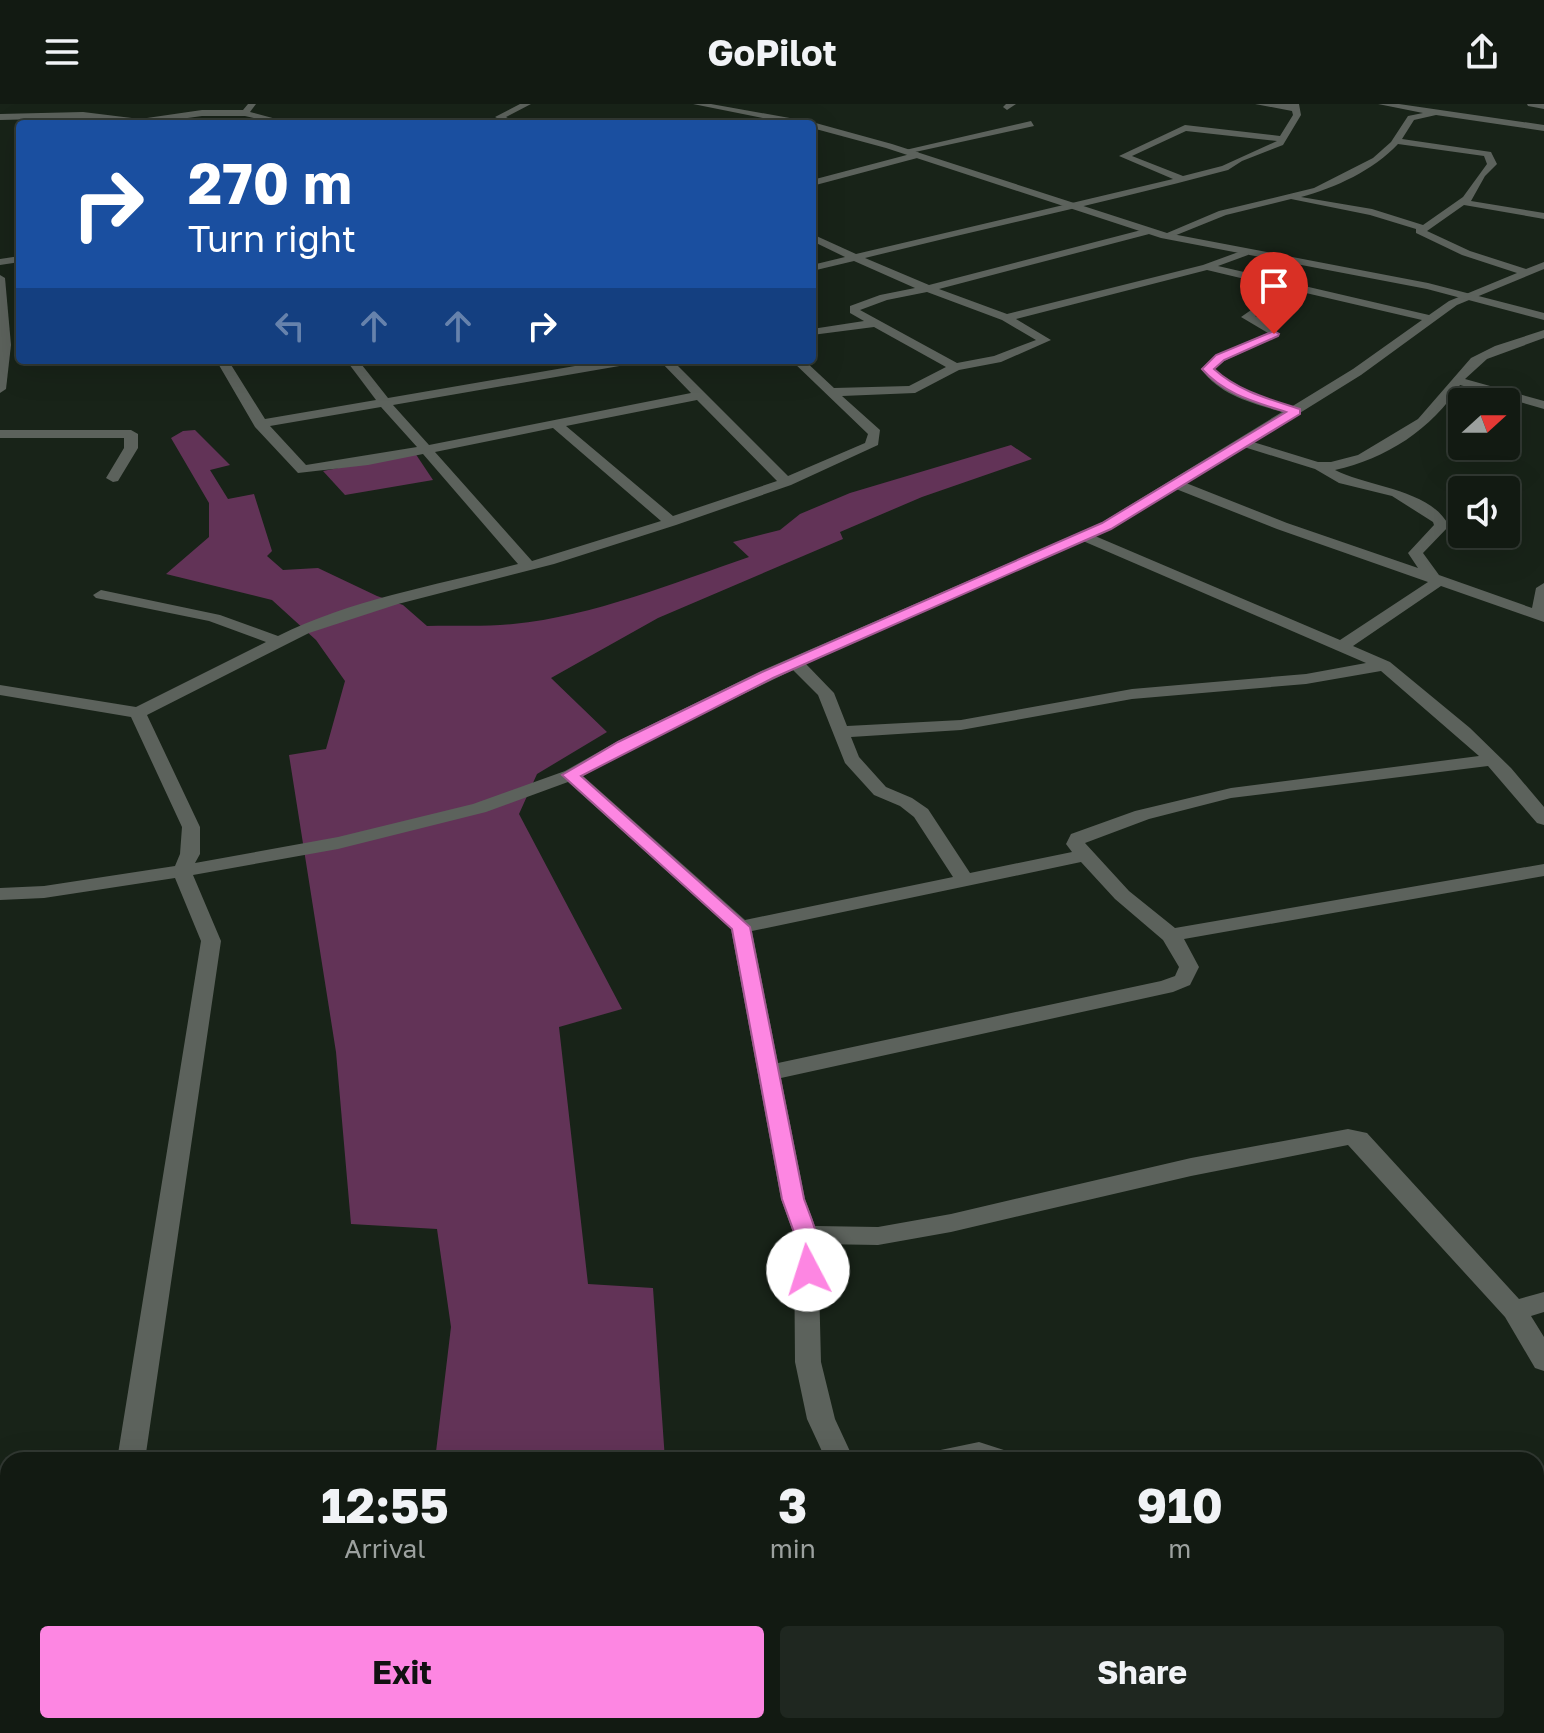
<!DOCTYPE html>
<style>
:root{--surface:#121a12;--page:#1f2720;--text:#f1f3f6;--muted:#9ca19f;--line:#313832;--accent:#fd86e2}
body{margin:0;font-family:"Golos Text",sans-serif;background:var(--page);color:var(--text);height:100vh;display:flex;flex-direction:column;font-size:30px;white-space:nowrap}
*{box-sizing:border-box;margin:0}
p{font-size:26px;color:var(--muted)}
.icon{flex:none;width:44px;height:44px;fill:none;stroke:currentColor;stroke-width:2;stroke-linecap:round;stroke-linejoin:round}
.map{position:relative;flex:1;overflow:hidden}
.side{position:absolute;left:0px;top:1348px;width:1544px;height:282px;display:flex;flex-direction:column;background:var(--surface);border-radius:24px 24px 0 0;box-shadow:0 8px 32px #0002,0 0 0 2px var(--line)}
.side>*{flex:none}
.banner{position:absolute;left:16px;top:16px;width:800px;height:244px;border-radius:8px;box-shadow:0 8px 32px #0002,0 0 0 2px var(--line);background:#1a4fa0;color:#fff;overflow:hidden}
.needle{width:52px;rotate:69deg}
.buttons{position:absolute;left:1448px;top:284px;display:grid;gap:16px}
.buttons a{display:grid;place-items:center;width:72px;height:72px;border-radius:8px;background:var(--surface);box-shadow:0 8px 32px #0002,0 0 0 2px var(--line);font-size:40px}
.pin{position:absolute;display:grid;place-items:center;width:68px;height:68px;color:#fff;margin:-82px -34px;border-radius:50% 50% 50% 0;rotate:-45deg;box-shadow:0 0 8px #0007}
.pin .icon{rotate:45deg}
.me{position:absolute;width:88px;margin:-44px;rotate:355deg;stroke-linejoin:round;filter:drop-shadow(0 0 6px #0008)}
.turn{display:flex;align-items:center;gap:28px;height:168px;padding:0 40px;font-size:36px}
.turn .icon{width:104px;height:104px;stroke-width:2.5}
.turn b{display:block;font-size:56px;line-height:68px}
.lanes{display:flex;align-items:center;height:76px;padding:0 40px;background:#0003;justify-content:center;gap:40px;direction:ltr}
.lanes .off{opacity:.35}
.eta{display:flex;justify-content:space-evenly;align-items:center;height:136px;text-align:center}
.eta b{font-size:48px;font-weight:700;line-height:56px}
.button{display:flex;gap:16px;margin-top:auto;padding:16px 40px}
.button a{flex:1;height:92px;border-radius:8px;background:var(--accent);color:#111;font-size:32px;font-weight:700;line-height:92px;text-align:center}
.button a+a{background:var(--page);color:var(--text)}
header{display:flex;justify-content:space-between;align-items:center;height:104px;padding:0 40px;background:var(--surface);font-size:36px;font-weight:700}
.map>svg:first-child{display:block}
.green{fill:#623357}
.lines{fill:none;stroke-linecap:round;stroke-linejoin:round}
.minor{fill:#5c625c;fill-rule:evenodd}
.tertiary{fill:#5c625c;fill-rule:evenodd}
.route{fill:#fd86e2;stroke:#a45793;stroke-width:2}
</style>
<header><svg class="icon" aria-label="menu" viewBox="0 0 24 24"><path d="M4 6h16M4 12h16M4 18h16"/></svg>GoPilot<svg class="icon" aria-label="share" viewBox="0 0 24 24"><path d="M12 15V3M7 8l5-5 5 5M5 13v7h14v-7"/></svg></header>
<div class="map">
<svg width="1544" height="1629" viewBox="0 0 1544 1629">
<rect width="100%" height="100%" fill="#182318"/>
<g class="green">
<path d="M195,326L230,361L210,366L228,395L254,390L272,447L267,452L283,466L318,464L377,492L403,501L427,522C456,521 485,523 513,520C594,512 673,479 749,453L733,438L780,426L800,410L850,389L1011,341L1032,355L922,393L840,428L843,435L658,514L551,574L607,628L537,670L519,710L622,905L559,923L588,1180L653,1184L665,1356H435L451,1223L437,1125L351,1120L336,948L289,651L326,645L345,577L316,536L272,496L166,470L209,433V399L171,334L183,327Z"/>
<path d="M415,349L433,376L345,391L323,367Z"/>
<path d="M356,1622H872L875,1629H354Z"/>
</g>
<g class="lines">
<g class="minor">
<path d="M248,0H256L250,8L295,20H280L245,12H202L144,20L83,14L0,16V10L83,8L140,15L202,6H243Z"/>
<path d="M520,0H531L506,13L519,20H508L495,13Z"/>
<path d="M1006,0H1016L1007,6L1003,3Z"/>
<path d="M1255,0H1299L1301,11L1283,41L1242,57L1228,66C1108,98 986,124 865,154L929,181L1149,124L1154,127L1153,129L939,185L1007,210L1203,161L1244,146L1248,147V151L1218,162L1429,211L1449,197L1517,169L1462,151L1416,129V125L1370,111L1291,95L1226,111L1169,134L1160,132L1219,107L1314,84L1373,54L1391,38L1408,12L1423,9L1378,0H1399L1544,21V27L1436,11L1414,16L1402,35L1491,48L1497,60L1485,72L1471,97L1544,109V115L1464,101L1427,127L1470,147L1526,165L1544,158V165L1457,201L1361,271L1253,338L1318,358H1331L1358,351L1418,315L1471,254L1495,242L1544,226V234L1487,255L1465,275L1544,297V305L1460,281C1432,325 1386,355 1335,366C1367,383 1431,385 1449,422L1423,449L1439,471L1532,504L1536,484L1544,479V518L1441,482L1353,542L1390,558L1470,624L1511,664L1544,703V721L1537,719L1488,662L1231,694L1149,715L1085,739L1129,787L1175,824L1544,760V772L1184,835L1199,863L1190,881L1173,888L781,974L805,1095L815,1122L878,1123L951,1110L1191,1054L1348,1025L1367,1029L1519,1195L1544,1188V1208L1531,1212L1544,1233V1267L1535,1264L1505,1213L1348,1041L1191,1072L951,1128L878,1141L818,1140L821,1258L835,1315L854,1356H826L807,1315L795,1258L794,1131L781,1095L731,825L568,678L486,708L338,745L193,771L221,837L145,1356H117L201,837L175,774L44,794L0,796V784L44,782L175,762L180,750L182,723L131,613L0,591V581L136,603L266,538L209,517L96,494L93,491L101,486L220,511L278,532C352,495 439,481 518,460L423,350L368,361L298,369L255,323L216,256H228L265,315L376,296L346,256H358L388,294L610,256H637L631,260L393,301L429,341L691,289L659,256H672L788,372L865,339L868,330L791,256H804L834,284L909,282L946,263L874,223L812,231V225L864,217L850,209V202L880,191L915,184L854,157L812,167V161L845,153L812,137V130L856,150L1173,75L1119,52L1185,21L1280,32L1293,11L1292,7ZM1186,27L1277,37L1222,62L1183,72L1132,52ZM1398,40L1484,52L1487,60L1463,93L1423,121L1372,105L1301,93C1335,84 1374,66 1398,40ZM1207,166L1283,184L1241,213L1268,229L1216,251L1201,265C1221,292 1252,299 1282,308L1101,419L761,567L618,637L565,667L473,700L338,733L195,759L200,750V723L147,611L309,529L398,500L554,460L676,421L791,381L878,341L880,326L842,292L915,289L959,266L1001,258L1051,236L1016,215ZM1293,186L1422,216L1353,265L1291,303L1239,285L1214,265L1224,257L1278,232L1275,221L1255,212ZM927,188L1002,216L1036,236L994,252L957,259L860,206L887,196ZM697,296L777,377L673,412L566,322ZM381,303L417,343L306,361L270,322ZM553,324L661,417L532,457L435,348ZM1244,343L1315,365L1339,379L1392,392L1433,418L1434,421L1408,449L1418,464L1287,419L1186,379ZM1176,385L1277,425L1428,478L1340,536L1095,432ZM1083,437L1366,559L1306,570L1132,585L961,616L847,622L834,589L806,560ZM793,566L818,591L845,659L874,691L900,702L914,713L953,773L745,816L583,672L630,645ZM1381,567L1479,652L1231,684L1135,707L1071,730L1066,740L1072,748L970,769L928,705L912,694L886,683L859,653L851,633L961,626L1132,595L1306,580ZM1081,758L1115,795L1163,836L1179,863L1175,872L1161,877L778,959L752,827Z"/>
<path d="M1527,0H1544V5L1528,2Z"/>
<path d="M1031,17L1034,22L906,50L901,47Z"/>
<path d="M918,48L921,53L812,82V76Z"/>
<path d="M20,152V158L0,161V155Z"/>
<path d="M0,171L5,174L11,241L6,285L0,289Z"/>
<path d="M0,326H131L138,330V344L118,377L113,378L106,374L124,344V334H0Z"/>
<path d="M979,1338L1010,1348L1014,1356H927L931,1348Z"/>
<path d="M59,1622H91L89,1629H57Z"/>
<path d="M1145,1622H1177L1180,1629H1148Z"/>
</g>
<path class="tertiary" d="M693,0H711L812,18L892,40L1167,129L1428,179L1544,209V216L1427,185L1161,134L886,44L812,24V20H793Z"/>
</g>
<path class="route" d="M1274,227L1279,230L1278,232L1224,256L1214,265C1238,287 1269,295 1300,305V310L1111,425L773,574L581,672L750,823L804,1095C812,1117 828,1150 816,1172L808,1175L800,1172L797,1166L795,1131L782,1095L732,825L562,671L618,638L762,568L1102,419L1286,308C1255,298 1224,290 1202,265L1216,251Z"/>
</svg>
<div class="buttons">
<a><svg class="needle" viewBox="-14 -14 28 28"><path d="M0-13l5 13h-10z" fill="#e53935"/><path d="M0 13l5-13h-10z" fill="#9ca19f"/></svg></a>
<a><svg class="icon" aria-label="sound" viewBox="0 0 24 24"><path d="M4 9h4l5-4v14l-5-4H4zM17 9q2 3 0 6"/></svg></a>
</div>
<div class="pin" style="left:1274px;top:230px;background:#d93025"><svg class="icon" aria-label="arrive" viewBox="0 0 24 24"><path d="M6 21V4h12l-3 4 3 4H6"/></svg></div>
<svg class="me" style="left:808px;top:1166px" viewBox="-20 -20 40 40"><circle r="19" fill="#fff"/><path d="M0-13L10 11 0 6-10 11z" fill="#fd86e2"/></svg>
<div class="banner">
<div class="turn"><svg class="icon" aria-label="right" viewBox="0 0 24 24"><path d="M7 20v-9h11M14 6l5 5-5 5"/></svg><div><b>270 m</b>Turn right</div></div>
<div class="lanes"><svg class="icon off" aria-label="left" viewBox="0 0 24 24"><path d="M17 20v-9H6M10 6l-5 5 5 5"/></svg><svg class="icon off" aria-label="ahead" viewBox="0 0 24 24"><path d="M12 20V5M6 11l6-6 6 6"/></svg><svg class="icon off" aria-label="ahead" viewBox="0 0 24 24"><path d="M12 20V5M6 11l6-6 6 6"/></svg><svg class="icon" aria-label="right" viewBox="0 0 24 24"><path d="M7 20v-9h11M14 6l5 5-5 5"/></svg></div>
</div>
<section class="side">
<div class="eta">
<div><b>12:55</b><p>Arrival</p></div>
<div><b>3</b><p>min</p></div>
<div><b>910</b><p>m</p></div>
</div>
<div class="button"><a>Exit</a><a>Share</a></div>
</section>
</div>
